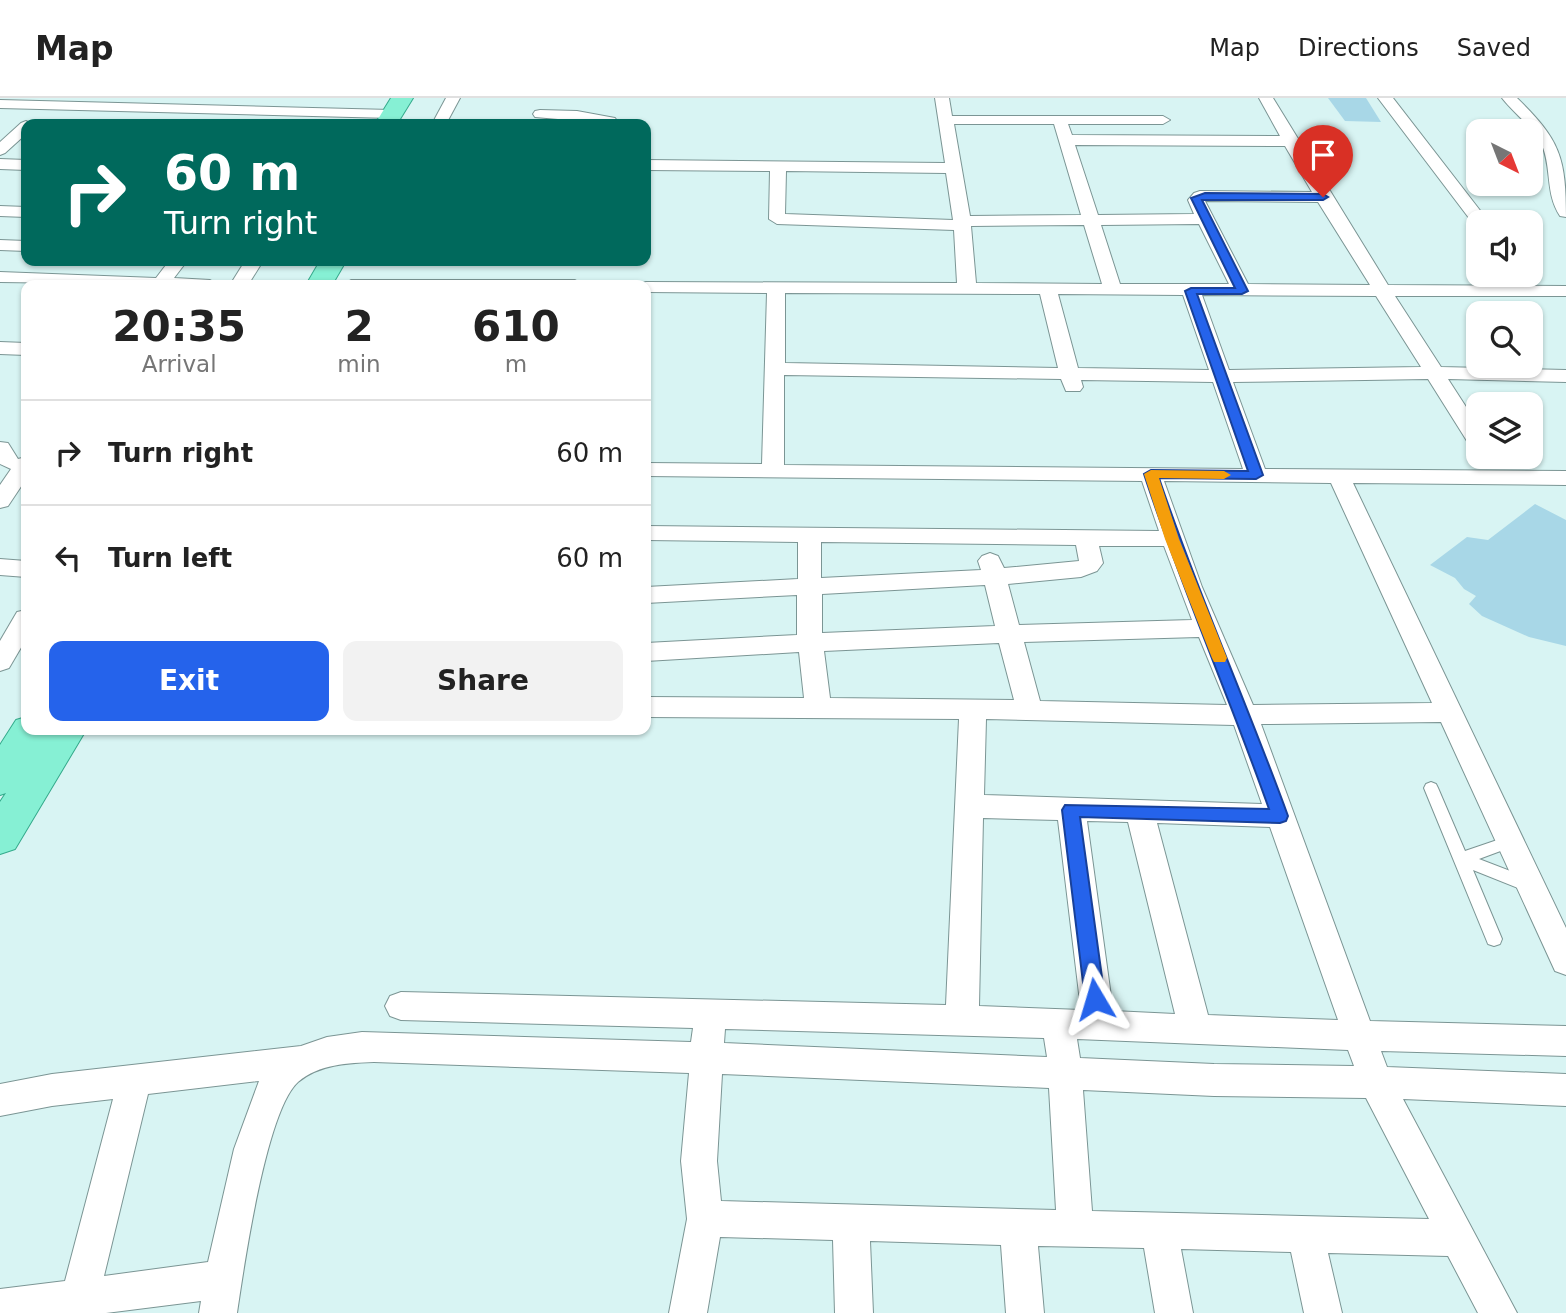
<!DOCTYPE html>
<style>
:root{--surface:#fff;--page:#f2f2f2;--text:#222;--muted:#767676;--line:#e0e0e0;--accent:#2563eb}
body{margin:0;font-family:"DejaVu Sans",sans-serif;background:var(--page);color:var(--text);height:100vh;display:flex;flex-direction:column;font-size:26px;white-space:nowrap}
*{box-sizing:border-box;margin:0}
p{font-size:23px;color:var(--muted)}
.icon{flex:none;width:38px;height:38px;fill:none;stroke:currentColor;stroke-width:2;stroke-linecap:round;stroke-linejoin:round}
.map{position:relative;flex:1;overflow:hidden}
.details{position:absolute;left:21px;top:182px;width:630px;height:455px;display:flex;flex-direction:column;background:var(--surface);border-radius:14px;box-shadow:0 2px 5px #0004}
.details>*{flex:none}
.banner{position:absolute;left:21px;top:21px;width:630px;height:147px;border-radius:14px;box-shadow:0 2px 5px #0004;background:#00695c;color:#fff;overflow:hidden}
.needle{width:46px;rotate:138deg}
.tools{position:absolute;left:1466px;top:21px;display:grid;gap:14px}
.tools a{display:grid;place-items:center;width:77px;height:77px;border-radius:14px;background:var(--surface);box-shadow:0 2px 5px #0004;font-size:35px}
.pin{position:absolute;display:grid;place-items:center;width:60px;height:60px;color:#fff;margin:-72px -30px;border-radius:50% 50% 50% 0;rotate:-45deg;box-shadow:0 0 7px #0007}
.pin .icon{rotate:45deg}
.me{position:absolute;width:77px;margin:-38px;rotate:353deg;stroke-linejoin:round;filter:drop-shadow(0 0 5px #0008)}
.turn{display:flex;align-items:center;gap:24px;height:147px;padding:0 28px;font-size:32px}
.turn .icon{width:91px;height:91px;stroke-width:2.5}
.turn b{display:block;font-size:49px;line-height:60px}
.eta{display:flex;justify-content:space-evenly;align-items:center;height:119px;text-align:center}
.eta b{font-size:42px;font-weight:600;line-height:49px}
.button{display:flex;gap:14px;margin-top:auto;padding:14px 28px}
.button a{flex:1;height:80px;border-radius:14px;background:var(--accent);color:#fff;font-size:28px;font-weight:600;line-height:80px;text-align:center}
.button a+a{background:var(--page);color:var(--text)}
ul{padding:0;list-style:none}
li{display:flex;align-items:center;gap:21px;height:105px;padding:0 28px;border-top:2px solid var(--line)}
li div{flex:1}
li b{display:block;font-size:26px}
li em{font-style:normal}
header{display:flex;align-items:center;gap:42px;box-sizing:border-box;height:98px;padding:0 35px;background:var(--surface);border-bottom:2px solid var(--line)}
header strong{font-size:33px}
nav{display:flex;gap:38px;margin-inline-start:auto;font-size:24px}
.map>svg:first-child{display:block}
.building{fill:#a8d7e7}
.lines{fill:none;stroke-linecap:round;stroke-linejoin:round}
.lane-casing{stroke:#7b9594;stroke-width:2}
.street-casing{stroke:#7b9594;stroke-width:2}
.primary-casing{stroke:#34aa8b;stroke-width:2}
.lane{fill:#fff;fill-rule:evenodd}
.street{fill:#fff;fill-rule:evenodd}
.primary{fill:#86f0d4;fill-rule:evenodd}
.route{fill:#2563eb;stroke:#184099;stroke-width:2}
.slow{fill:#f59e0b}
</style>
<header>
<strong>Map</strong>
<nav><a>Map</a><a>Directions</a><a>Saved</a></nav>
</header>
<div class="map">
<svg width="1566" height="1215" viewBox="0 0 1566 1215">
<rect width="100%" height="100%" fill="#d8f4f3"/>
<g class="building">
<path d="M1328,0H1366L1381,24L1345,23Z"/>
<path d="M1507,24L1517,33H1479L1471,26Z"/>
<path d="M1535,406L1566,422V548L1529,539L1482,518L1469,506L1476,498L1464,491L1455,480L1430,467L1467,439L1488,442Z"/>
</g>
<g class="lines">
<g class="lane-casing">
<path id="lane" d="M1431,684L1436,686L1438,690L1465,753L1509,738L1514,740L1517,744L1514,748L1479,761L1534,782L1536,787L1534,792L1528,794L1473,772L1502,841L1500,846L1494,848L1488,846L1486,841L1424,690L1426,686Z"/>
</g>
<g class="street-casing">
<g id="street">
<path d="M446,0H460L446,26H432Z"/>
<path d="M935,0H949L952,18H1163L1170,22L1163,26H1068L1072,37L1280,38L1259,0H1273L1388,187L1566,188V198H1395L1441,269L1566,272V284L1448,281L1479,329V353L1472,351L1428,281L1233,284L1265,371L1566,373V387L1353,385L1566,830V877L1555,873L1441,624L1261,626L1370,923L1566,928V958L1381,953L1387,969L1566,976V1008L1403,1001L1517,1215H1478L1448,1158L1328,1155L1342,1215H1304L1291,1154L1181,1151L1193,1215H1155L1144,1150L1038,1148L1044,1215H1006L1001,1147L870,1143L873,1215H835L833,1142L720,1139L707,1215H669L687,1121L681,1063L689,975L374,964C348,965 319,966 298,984C266,1013 244,1168 237,1215H199L201,1203L106,1215H0V1191L65,1183L113,1001L52,1008L0,1018V986L52,976L301,948L327,939L362,934L691,944L693,930L401,922L390,918L385,908L390,898L401,894L946,907L959,621L646,619V599L804,600L799,554L646,563V545L797,537V497L646,505V489L798,481V444L646,442V428L1159,433L1142,383L646,378V365L762,366L767,195L646,194V187H638L646,184L957,185L954,132L777,126L769,121L770,73L646,72V62L945,65ZM954,26H1054L1081,117L970,118ZM1075,47L1285,48L1312,94L1200,93L1194,95L1188,102L1194,116L1098,117ZM786,73L946,75L953,122L785,116ZM1205,103L1318,104L1370,187L1248,186ZM1199,126L1229,186H1120L1101,127ZM1084,127L1102,186L976,185L971,128ZM785,195L1040,196L1058,270L785,265ZM1058,196L1183,197L1209,272L1078,270ZM1202,197L1376,198L1421,269L1229,272ZM784,277L1061,281L1066,293H1080L1083,289L1081,282L1213,284L1243,371L784,367ZM1164,383L1331,385L1432,605L1253,607L1202,489ZM821,444L1076,447L1079,463L1004,470L998,458L990,455L982,458L978,463L981,472L821,480ZM1099,448H1164L1192,522L1019,527L1008,486L1081,479L1097,473L1103,465ZM985,487L995,528L822,535V496ZM1199,539L1227,607L1040,603L1024,544ZM999,545L1014,602L830,600L824,553ZM986,621L1234,627L1262,706L984,697ZM983,720L1058,722L1081,912L979,908ZM1087,723L1128,724L1175,916L1113,913ZM1157,725L1270,729L1338,922L1208,917ZM725,931L1044,940L1047,959L724,945ZM1077,941L1348,952L1354,968L1214,966L1080,960ZM722,976L1049,990L1056,1112L721,1103L717,1063ZM259,983L234,1051L208,1164L104,1178L148,996ZM1083,992L1214,998L1366,1000L1429,1121L1092,1113Z"/>
<path d="M1378,0H1393L1489,124H1479V129L1475,128Z"/>
<path d="M1502,0H1517C1560,42 1566,59 1566,119L1560,118C1545,95 1552,71 1542,47C1533,28 1514,16 1502,0Z"/>
<path d="M0,2L391,12L398,16L391,20L0,10Z"/>
<path d="M540,12L577,13L615,20L617,23L615,26L535,19L533,16L535,13Z"/>
<path d="M26,23L32,26H26V36L5,55L0,57V44L21,25Z"/>
<path d="M0,61L26,62V72L0,71Z"/>
<path d="M0,108L26,109V119L0,118Z"/>
<path d="M0,142L26,143V153L0,152Z"/>
<path d="M169,163H187L174,180L210,182L219,187L0,184V174L156,180Z"/>
<path d="M245,163H263L248,187H230Z"/>
<path d="M351,182H575L584,187H342Z"/>
<path d="M0,244L26,245V257L0,256Z"/>
<path d="M0,344L8,345L18,361L26,359V381L8,408L0,410V387L11,371L0,366Z"/>
<path d="M0,461L26,463V479L0,477Z"/>
<path d="M26,512V541L9,570L0,573V543L17,514Z"/>
</g>
</g>
<g class="primary-casing">
<g id="primary">
<path d="M391,0H413L397,26H375Z"/>
<path d="M320,163H346L332,187H306Z"/>
<path d="M26,619V632H86L15,751L0,756V704L6,695L0,697V647L16,622Z"/>
</g>
</g>
<use href="#lane" class="lane"/>
<use href="#street" class="street"/>
<use href="#primary" class="primary"/>
</g>
<path class="route" d="M1205,95L1323,96L1328,99L1323,102H1202L1248,193L1242,196H1197L1263,377L1256,381L1159,380C1197,494 1247,605 1288,718L1286,723L1280,725L1080,719L1105,901L1102,907L1095,910L1088,907L1085,901L1062,712L1065,707L1269,711C1229,598 1181,489 1144,376L1151,372L1248,373L1185,193L1191,190H1235L1191,100Z"/>
<path class="slow" d="M1151,372L1224,373L1231,377L1224,381L1159,380L1179,441L1227,560L1225,564H1214L1212,560L1165,441L1144,376Z"/>
</svg>
<div class="tools">
<a><svg class="needle" viewBox="-14 -14 28 28"><path d="M0-13l5 13h-10z" fill="#e53935"/><path d="M0 13l5-13h-10z" fill="#767676"/></svg></a>
<a><svg class="icon" aria-label="sound" viewBox="0 0 24 24"><path d="M4 9h4l5-4v14l-5-4H4zM17 9q2 3 0 6"/></svg></a>
<a><svg class="icon" aria-label="search" viewBox="0 0 24 24"><circle cx="10" cy="10" r="6"/><path d="M15 15l6 6"/></svg></a>
<a><svg class="icon" aria-label="layers" viewBox="0 0 24 24"><path d="M12 4l9 5-9 5-9-5zM3 14l9 5 9-5"/></svg></a>
</div>
<div class="pin" style="left:1323px;top:99px;background:#d93025"><svg class="icon" aria-label="arrive" viewBox="0 0 24 24"><path d="M6 21V4h12l-3 4 3 4H6"/></svg></div>
<svg class="me" style="left:1095px;top:901px" viewBox="-20 -20 40 40"><path d="M0-17L14 15 0 8-14 15z" fill="#2563eb" stroke="#fff" stroke-width="4"/></svg>
<div class="banner">
<div class="turn"><svg class="icon" aria-label="right" viewBox="0 0 24 24"><path d="M7 20v-9h11M14 6l5 5-5 5"/></svg><div><b>60 m</b>Turn right</div></div>
</div>
<section class="details">
<div class="eta">
<div><b>20:35</b><p>Arrival</p></div>
<div><b>2</b><p>min</p></div>
<div><b>610</b><p>m</p></div>
</div>
<ul>
<li><svg class="icon" aria-label="right" viewBox="0 0 24 24"><path d="M7 20v-9h11M14 6l5 5-5 5"/></svg><div><b>Turn right</b></div><em>60 m</em></li>
<li><svg class="icon" aria-label="left" viewBox="0 0 24 24"><path d="M17 20v-9H6M10 6l-5 5 5 5"/></svg><div><b>Turn left</b></div><em>60 m</em></li>
</ul>
<div class="button"><a>Exit</a><a>Share</a></div>
</section>
</div>
